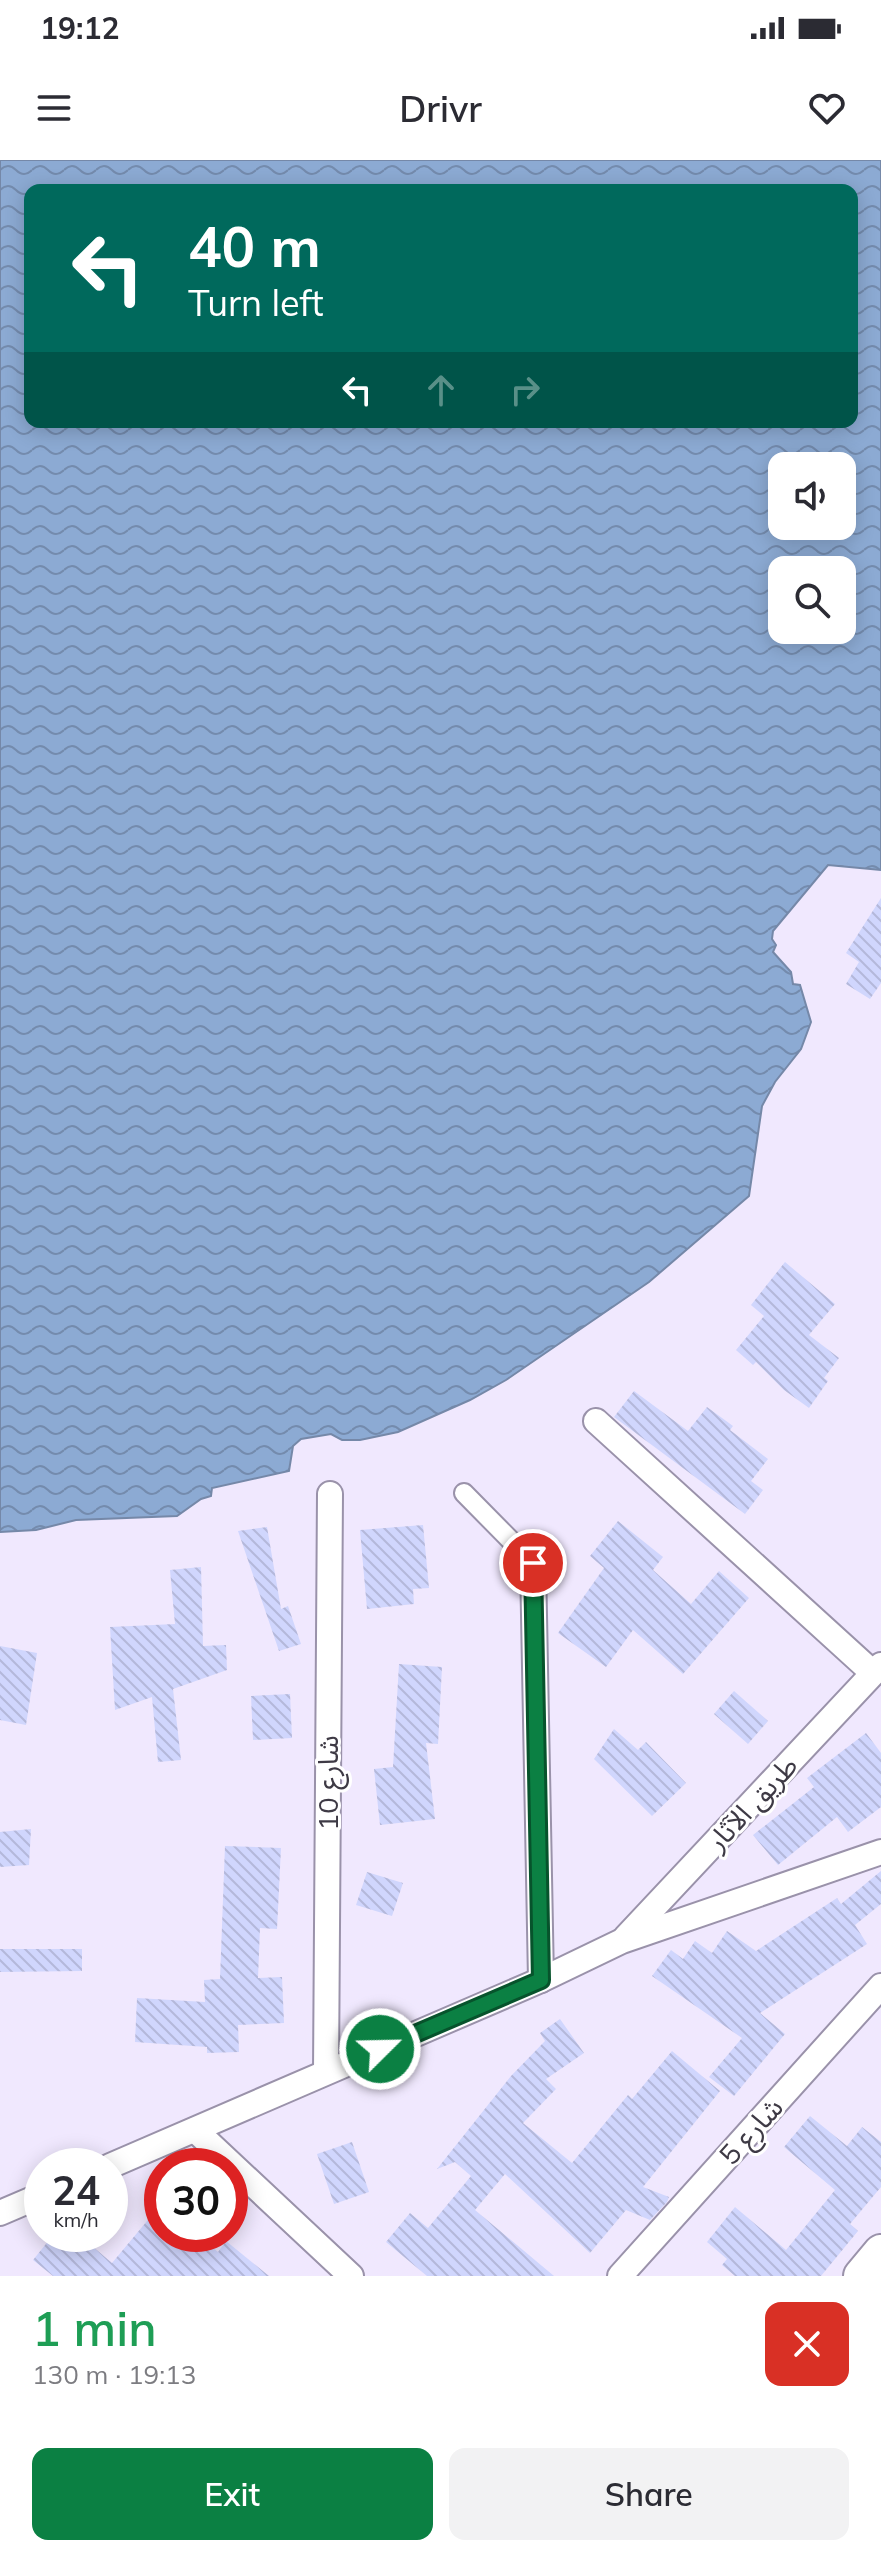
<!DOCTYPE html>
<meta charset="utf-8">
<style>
:root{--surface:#fff;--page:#f2f2f3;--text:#2b2b33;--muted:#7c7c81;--accent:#0b8043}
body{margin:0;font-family:Mulish,"Noto Sans Arabic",sans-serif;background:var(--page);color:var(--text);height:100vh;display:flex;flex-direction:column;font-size:30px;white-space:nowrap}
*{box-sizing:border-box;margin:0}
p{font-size:26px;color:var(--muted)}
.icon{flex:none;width:44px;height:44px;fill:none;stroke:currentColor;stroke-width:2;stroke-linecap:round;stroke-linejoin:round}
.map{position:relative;height:2116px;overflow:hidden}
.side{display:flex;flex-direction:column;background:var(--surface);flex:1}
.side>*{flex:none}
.top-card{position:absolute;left:24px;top:24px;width:834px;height:244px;border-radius:16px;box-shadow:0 4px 20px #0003;background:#00695c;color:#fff;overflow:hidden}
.fabs{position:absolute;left:768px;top:292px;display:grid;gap:16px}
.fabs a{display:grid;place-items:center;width:88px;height:88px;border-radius:16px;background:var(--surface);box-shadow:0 4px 20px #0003;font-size:40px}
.speed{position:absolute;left:24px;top:1988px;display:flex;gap:16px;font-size:40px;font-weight:700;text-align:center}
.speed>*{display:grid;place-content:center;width:104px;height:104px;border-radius:50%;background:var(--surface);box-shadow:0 4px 20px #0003;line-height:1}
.speed small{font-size:20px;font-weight:400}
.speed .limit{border:12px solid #d22;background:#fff;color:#111}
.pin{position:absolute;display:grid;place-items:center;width:68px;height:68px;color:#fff;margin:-34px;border:4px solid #fff;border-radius:50%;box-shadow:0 2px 8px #0007}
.me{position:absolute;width:88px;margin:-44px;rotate:67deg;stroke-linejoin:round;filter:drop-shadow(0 0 6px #0008)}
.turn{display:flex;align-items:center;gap:28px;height:168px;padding:0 32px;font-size:36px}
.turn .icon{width:104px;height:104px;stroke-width:2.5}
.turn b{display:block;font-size:56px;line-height:68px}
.lanes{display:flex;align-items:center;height:76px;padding:0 32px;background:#0003;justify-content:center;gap:40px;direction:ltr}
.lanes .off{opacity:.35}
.round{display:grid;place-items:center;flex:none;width:84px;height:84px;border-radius:16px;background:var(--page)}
.overview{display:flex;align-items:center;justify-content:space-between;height:136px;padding:0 32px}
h1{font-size:48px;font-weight:600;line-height:60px;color:#1e9e55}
.action{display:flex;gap:16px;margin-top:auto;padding:16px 32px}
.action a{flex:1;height:92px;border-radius:16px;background:var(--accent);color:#fff;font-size:32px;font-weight:600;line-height:92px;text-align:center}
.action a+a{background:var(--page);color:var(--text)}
.status{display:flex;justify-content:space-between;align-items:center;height:56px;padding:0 40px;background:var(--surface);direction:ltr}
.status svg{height:22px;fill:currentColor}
header{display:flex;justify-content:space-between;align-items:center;height:104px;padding:0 32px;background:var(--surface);font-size:36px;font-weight:600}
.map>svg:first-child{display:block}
.water{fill:url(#water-waves);stroke:#7588a8;stroke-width:2;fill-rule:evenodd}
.building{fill:url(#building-back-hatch)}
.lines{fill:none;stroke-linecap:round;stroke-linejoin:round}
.pedestrian-casing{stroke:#9a92aa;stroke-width:22}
.minor-casing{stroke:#9a92aa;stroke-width:28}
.secondary-casing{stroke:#9a92aa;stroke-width:38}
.pedestrian{stroke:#fff;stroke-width:18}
.minor{stroke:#fff;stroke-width:24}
.secondary{stroke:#fff;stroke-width:34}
.route-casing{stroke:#07532c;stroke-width:20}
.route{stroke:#0b8043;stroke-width:14}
.labels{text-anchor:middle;stroke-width:6;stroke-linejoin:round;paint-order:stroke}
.street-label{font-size:28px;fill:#3e3a45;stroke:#fff}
</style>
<div class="status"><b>19:12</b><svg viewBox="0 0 49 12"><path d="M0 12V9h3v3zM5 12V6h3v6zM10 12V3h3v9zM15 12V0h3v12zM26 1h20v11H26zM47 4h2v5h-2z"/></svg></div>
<header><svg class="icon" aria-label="menu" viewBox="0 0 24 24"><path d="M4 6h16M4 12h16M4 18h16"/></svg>Drivr<svg class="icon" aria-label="heart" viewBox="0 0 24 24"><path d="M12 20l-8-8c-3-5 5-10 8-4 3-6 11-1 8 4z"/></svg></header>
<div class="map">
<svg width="881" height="2116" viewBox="0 0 881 2116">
<defs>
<pattern id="water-waves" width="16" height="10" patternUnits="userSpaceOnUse" patternTransform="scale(2)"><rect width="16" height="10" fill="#8caad3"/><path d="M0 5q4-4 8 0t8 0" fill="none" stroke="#748bad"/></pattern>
<pattern id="building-back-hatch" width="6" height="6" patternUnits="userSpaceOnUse" patternTransform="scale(2)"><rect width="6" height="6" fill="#d0d6fd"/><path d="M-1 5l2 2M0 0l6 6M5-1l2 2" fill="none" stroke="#b4b8da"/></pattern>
</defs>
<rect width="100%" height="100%" fill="#f0e8fe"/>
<path class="water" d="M0,0H881V710L828,705L773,771L772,779L776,785L773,792L791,812L793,824L800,825L811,862L801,889L775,922L762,946L749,1036L649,1122L506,1220L470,1240L398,1272L360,1280H342L331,1274L301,1279L293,1286L289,1311L212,1328L211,1336L201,1339L177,1356L76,1360L36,1370L0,1372ZM30,30H852V262H30ZM782,306H842V366H782ZM782,410H842V470H782Z"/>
<g class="building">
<path d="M881,738V823L870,839L846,824L859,802L846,793Z"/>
<path d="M785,1102L835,1144L809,1175L839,1198L824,1218L828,1221L809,1248L784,1230L756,1202L753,1205L736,1190L764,1156L751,1145Z"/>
<path d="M634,1231L688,1271L707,1247L733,1266L730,1270L768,1299L751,1321L763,1330L745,1354L614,1257Z"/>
<path d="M618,1361L663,1397L653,1410L691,1444L719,1411L749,1438L683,1514L633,1470L606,1507L558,1473L604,1408L590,1396Z"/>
<path d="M423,1365L429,1428L413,1429L414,1444L367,1449L360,1370Z"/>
<path d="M267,1367L281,1449L288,1446L301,1484L279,1491L238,1371Z"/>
<path d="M201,1407L203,1486L226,1485L227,1510L173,1529L181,1600L158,1602L152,1537L115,1550L110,1467L175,1464L170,1410Z"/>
<path d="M0,1486L37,1493L26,1565L0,1560Z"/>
<path d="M399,1504L442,1507L438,1584L426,1583L435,1659L380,1665L374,1609L393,1607Z"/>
<path d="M734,1531L768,1561L748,1584L714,1554Z"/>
<path d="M290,1534L292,1578L253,1580L251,1536Z"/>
<path d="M614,1569L638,1590L646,1582L686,1623L652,1656L594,1599Z"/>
<path d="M866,1573L881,1593V1647L848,1672L837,1657L778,1705L753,1675L814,1627L807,1618Z"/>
<path d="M31,1669L29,1705L0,1707V1672Z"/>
<path d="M225,1686L281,1688L277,1769L260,1768L258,1818L282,1817L284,1863L238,1865L239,1892L207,1893V1887L135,1882L137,1838L205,1842L204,1820L220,1819Z"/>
<path d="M881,1711V1744L855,1765L867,1784L760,1853L785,1874L734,1936L709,1917L742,1878L652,1816L671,1790L683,1799L695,1781L712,1793L727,1771L756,1791L837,1738L841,1744Z"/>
<path d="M367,1712L403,1723L392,1756L356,1745Z"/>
<path d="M0,1789H82V1811L0,1812Z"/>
<path d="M560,1859L584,1893L546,1919L556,1929L523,1963L572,2003L628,1935L632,1939L672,1891L720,1931L643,2027L669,2037L667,2042L650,2060L626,2050L590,2093L505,2014L475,2050L554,2116H427L386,2082L410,2053L428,2068L471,2016L455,2002L437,2009L511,1916L545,1881L540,1873Z"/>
<path d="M810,1956L847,1986L862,1967L881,1982V2027L850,2064L858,2071L821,2116H735L722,2105L727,2099L707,2082L735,2047L786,2090L835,2030L784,1987Z"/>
<path d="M352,1982L369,2032L334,2044L317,1994Z"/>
<path d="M162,2043V2074H196L218,2092L226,2081L269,2116H53L33,2100L54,2074H78L112,2103Z"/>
</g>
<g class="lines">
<g class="pedestrian-casing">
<path id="pedestrian" d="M464,1333L533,1403"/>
</g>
<g class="minor-casing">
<g id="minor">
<path d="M596,1261L873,1513"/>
<path d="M533,1403L541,1820"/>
<path d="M626,1777L881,1505"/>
<path d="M326,1912L330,1334"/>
<path d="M195,1970L351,2116"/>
<path d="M110,2006L541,1820L622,1781L881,1692"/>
<path d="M0,2053L42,2035"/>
<path d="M620,2116L881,1826"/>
</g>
</g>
<g class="secondary-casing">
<path id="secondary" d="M861,2116L881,2092"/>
</g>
<use href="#pedestrian" class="pedestrian"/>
<use href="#minor" class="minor"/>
<use href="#secondary" class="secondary"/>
</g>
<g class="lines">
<g class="route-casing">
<path id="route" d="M380,1889L541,1820L533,1403"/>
</g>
<use href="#route" class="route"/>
</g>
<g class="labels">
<g class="street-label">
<text transform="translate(328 1623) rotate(-90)" y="10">شارع 10</text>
<text transform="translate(752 1643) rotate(-47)" y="10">طريق الآثار</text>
<text transform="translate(751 1971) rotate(-48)" y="10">شارع 5</text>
</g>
</g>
</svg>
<div class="fabs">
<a><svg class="icon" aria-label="sound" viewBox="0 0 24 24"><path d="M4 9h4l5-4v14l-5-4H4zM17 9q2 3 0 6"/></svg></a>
<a><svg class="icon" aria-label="search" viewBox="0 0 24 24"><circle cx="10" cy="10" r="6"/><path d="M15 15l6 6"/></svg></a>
</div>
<div class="speed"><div>24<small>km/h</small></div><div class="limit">30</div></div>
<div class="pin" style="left:533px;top:1403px;background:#d93025"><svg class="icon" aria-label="arrive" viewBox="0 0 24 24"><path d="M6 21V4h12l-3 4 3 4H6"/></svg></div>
<svg class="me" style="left:380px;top:1889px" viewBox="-20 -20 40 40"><circle r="17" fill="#0b8043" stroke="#fff" stroke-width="3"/><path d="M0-11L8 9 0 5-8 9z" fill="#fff"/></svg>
<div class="top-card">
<div class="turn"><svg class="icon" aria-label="left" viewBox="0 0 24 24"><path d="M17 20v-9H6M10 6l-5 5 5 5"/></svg><div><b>40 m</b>Turn left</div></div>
<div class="lanes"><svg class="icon" aria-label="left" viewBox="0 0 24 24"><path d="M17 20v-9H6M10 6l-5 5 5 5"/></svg><svg class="icon off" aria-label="ahead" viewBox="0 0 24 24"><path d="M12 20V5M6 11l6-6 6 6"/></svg><svg class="icon off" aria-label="right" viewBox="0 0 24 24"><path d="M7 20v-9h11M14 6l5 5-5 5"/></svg></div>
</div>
</div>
<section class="side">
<div class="overview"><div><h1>1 min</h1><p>130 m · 19:13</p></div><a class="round" style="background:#d93025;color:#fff"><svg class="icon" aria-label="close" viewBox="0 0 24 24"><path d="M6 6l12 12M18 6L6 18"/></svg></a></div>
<div class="action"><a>Exit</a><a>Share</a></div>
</section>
